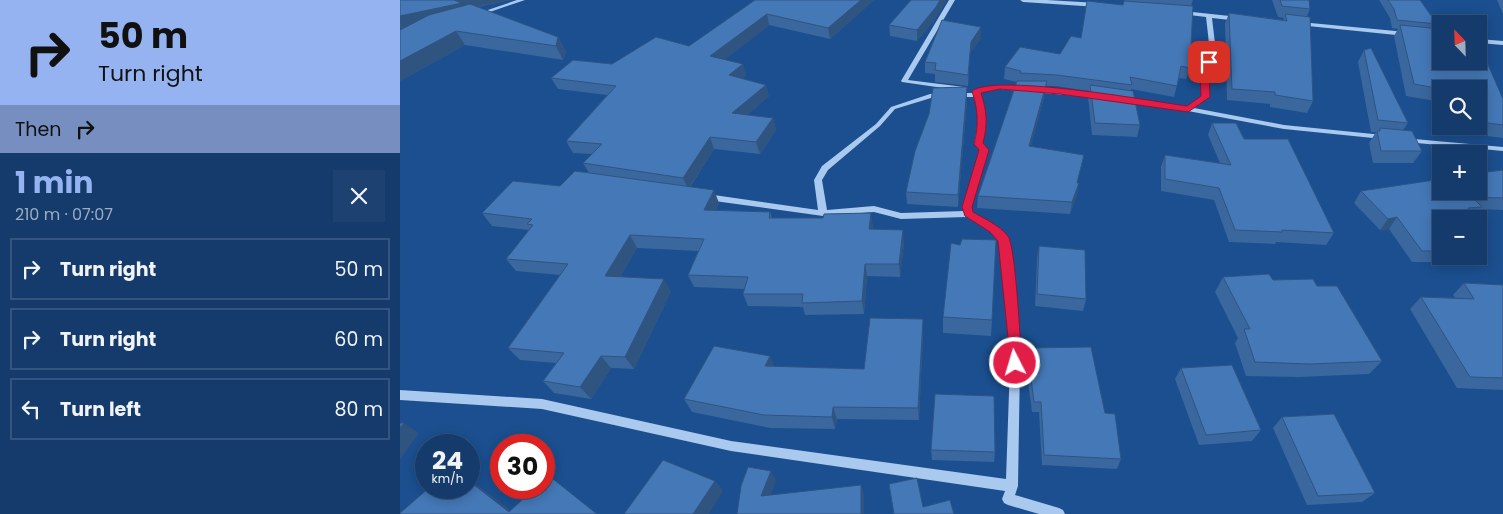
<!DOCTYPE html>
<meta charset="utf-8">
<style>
:root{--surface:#143b6b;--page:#1d4271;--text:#f1f3f6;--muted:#9dadc1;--line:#33557e;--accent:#95b2f1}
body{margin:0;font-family:Poppins,sans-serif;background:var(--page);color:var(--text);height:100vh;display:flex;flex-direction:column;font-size:19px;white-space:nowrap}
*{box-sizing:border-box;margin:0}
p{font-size:16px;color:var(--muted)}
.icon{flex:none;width:28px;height:28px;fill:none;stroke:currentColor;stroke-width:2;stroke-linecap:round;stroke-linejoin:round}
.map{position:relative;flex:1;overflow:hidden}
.side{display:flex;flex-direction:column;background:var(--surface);width:400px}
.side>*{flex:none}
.top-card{background:#95b2f1;color:#111;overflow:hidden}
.needle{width:32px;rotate:337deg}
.tools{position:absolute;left:1032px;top:15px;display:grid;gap:10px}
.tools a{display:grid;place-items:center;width:55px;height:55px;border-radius:0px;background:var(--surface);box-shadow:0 2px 12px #0003,0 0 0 1px var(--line);font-size:25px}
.speed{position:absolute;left:15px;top:434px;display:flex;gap:10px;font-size:25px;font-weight:700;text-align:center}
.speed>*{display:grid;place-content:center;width:65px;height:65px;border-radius:50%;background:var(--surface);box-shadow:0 2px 12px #0003,0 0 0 1px var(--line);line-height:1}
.speed small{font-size:12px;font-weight:400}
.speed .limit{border:8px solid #d22;background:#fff;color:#111}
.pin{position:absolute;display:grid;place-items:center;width:42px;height:42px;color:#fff;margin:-21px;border-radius:10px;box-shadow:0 2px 8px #0006}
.me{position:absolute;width:55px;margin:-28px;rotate:355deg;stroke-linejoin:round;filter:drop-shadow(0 0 4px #0008)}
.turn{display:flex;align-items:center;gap:18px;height:105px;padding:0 15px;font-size:22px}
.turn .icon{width:65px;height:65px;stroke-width:2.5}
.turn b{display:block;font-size:35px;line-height:42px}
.then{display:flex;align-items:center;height:48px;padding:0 15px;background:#0003;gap:10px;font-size:19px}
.round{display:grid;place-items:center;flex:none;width:52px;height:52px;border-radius:0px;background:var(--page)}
.headline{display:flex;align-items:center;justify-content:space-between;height:85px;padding:0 15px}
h1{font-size:30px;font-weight:700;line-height:38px;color:var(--accent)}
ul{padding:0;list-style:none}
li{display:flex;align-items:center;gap:15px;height:62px;margin:0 10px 8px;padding:0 5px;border:2px solid var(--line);border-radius:0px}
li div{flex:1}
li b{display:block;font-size:19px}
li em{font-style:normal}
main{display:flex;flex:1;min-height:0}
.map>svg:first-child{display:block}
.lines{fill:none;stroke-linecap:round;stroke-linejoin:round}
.minor{fill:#a9c9ee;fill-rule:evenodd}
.wall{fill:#3a679d}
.shaded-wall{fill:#305480}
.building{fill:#4478b7;stroke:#305480}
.route{fill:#e11d48;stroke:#92132f}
</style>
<main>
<section class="side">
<div class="top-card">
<div class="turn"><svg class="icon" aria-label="right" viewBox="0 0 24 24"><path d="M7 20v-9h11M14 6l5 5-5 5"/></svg><div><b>50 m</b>Turn right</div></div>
<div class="then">Then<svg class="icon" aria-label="right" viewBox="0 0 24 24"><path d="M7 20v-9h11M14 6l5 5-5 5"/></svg></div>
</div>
<div class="headline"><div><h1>1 min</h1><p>210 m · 07:07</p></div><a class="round"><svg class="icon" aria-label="close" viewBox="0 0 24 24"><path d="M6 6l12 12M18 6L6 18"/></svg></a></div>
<ul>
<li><svg class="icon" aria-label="right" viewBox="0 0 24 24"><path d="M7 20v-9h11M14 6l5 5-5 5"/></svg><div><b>Turn right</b></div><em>50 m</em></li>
<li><svg class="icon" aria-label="right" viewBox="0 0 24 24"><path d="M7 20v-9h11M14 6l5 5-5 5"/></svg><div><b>Turn right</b></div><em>60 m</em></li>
<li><svg class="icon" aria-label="left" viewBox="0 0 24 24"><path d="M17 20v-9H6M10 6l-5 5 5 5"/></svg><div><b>Turn left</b></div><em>80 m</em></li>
</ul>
</section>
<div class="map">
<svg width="1103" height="514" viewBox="0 0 1103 514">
<rect width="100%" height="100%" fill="#1b4f8f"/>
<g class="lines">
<g class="minor">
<path d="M117,0H125L81,15L76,14Z"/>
<path d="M549,0H555L508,80L564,87L567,89L564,91L502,82L501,81Z"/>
<path d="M620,0H647L698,3L701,5L698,7L623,2Z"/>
<path d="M783,11L839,17L842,19L839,21L812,18L816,52L807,72L809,97L794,108L884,125L983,135L987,137L983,139L884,129L788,111L722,101L721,100L724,98L787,107L803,96L801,72L810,52L806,17L781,14L780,13Z"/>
<path d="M900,22L1006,32L1009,34L1006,36L898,25L897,24Z"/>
<path d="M1079,39L1103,41V45L1079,43Z"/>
<path d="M600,85L699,94L702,96L699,98L600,89L580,92L585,119L582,143L588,150L571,207L572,213L597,227L607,237L612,261L620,363L618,486L615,495L659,508L663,510L665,514H639L608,505L604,503L602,499L605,491L331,451L142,409L0,400V390L142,399L331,441L606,479L610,363L604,261L600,240L591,231L567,217L501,219L474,212L423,216L307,200L303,197L307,194L418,210L414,180L422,166L476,124L491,107L530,94L542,93L545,95L544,96L531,98L495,109L480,126L428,170L422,180L427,210L474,206L501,213L564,211L563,207L580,150L574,143C578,127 579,113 574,97H555L552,95L555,93H573L574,90Z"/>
<path d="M1003,138L1103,147V151L1006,142H1003Z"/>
</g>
</g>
<g class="wall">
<path d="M0,0L57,1L56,0H110L78,7L158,37L166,52L163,60L65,45L0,81V30L7,27L0,28Z"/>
<path d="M355,0H474L430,39L369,25L324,60L346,75L342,79L369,96L347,115L373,118L376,130L360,154L314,149L290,187L319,203L316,210L370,212L372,218L473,226L472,229L504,243L500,277L467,276L464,314L405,315L403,307L348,306L343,294L344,289L294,287L288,275L298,251L237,248L220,277L271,291L234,369L211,368L191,399L154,393L143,381L156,363L120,360L108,348L160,275L116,271L106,259L129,230L92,226L82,213L160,186L189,173L183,163L192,154L173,153L166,141L207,95L158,89L151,78L289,46Z"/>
<path d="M724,0H793L791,6L790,68L786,79L779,78L774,97L731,89V91L740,125L737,137L692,135L688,97L689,91L655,86H646L645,93L631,146L678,183L677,195L670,214L577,208L578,196L617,82L604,79L605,67L660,54L723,5Z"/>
<path d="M872,0H909L910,9L907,16L913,101L907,113L870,107V104L827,100L825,24L829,13L883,20L884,18L878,17Z"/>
<path d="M979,0H1020L1037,24L1035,28L1103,99V138L1071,134L1067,126H1079V89H1041V102L1006,96L994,36L998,29L992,28L990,18Z"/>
<path d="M1097,0H1103V14Z"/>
<path d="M536,18L517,41L490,36L489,25Z"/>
<path d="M581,38L570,53L568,86L535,82V74L525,73V62Z"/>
<path d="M964,50L1008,123L1003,130L1022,151L1013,163H973L969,143L976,132H971L958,62Z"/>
<path d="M567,99L558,207L507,204L506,192Z"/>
<path d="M812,123L844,139L934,233L926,245L876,242L875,244L829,242L814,200L761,191V167L765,155L820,163L808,135Z"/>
<path d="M1103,170V210L1080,209L1074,215L1041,219V256H1052L1046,262H1012L989,229L980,230L954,203L961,191Z"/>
<path d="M1079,220L1086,228L1079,236Z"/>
<path d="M560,245L592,320L591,336L543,333V317Z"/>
<path d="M639,246L686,299L683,311L635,306L637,258Z"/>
<path d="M823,277L873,280L917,286L982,361L969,374L899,377L846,376L835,343L838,338L815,292Z"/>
<path d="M1064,283L1103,285V390L1057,388L1010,309L1021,297L1055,298L1053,295Z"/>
<path d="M523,319V332L519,420L437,419L435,429L370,428L292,412L284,399L370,356L374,367L464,369Z"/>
<path d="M627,348L705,413L721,459L717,469L642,465L639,412H632L625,359Z"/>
<path d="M781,368L861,430L852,441L799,445L775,379Z"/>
<path d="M882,417L975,493L962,502L907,505L873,428Z"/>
<path d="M531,450L595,452L594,462L532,460Z"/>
</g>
<g class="shaded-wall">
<path d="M56,0H110L65,9L68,13L0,28V16L59,4Z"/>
<path d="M461,0H474L430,39L428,28Z"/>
<path d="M540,0H547L536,18L517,41V30Z"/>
<path d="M367,14L369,25L314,68L310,56Z"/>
<path d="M581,27V38L570,53L568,86L571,42Z"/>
<path d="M56,31L65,45L0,81V61Z"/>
<path d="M158,37L166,52L163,60L156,46Z"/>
<path d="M343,64L346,75L333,87L329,75Z"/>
<path d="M647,81L645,93L628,158L629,146Z"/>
<path d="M366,85L369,96L335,125L332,113Z"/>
<path d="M567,87V99L558,207V195Z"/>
<path d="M373,118L376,130L360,154L356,142Z"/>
<path d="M310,137L314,149L288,189L283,178Z"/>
<path d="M679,183L677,195L670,214L672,202Z"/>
<path d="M314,190L319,203L310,223L304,210Z"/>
<path d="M471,213L473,226L471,242L469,229Z"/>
<path d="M997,217L989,229L980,230L988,219Z"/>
<path d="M503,230L504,243L500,277L499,264Z"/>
<path d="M230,235L237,248L213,289L205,276Z"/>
<path d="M465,264L467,276L464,314L462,301Z"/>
<path d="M264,279L271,291L234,369L225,357Z"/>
<path d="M523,319V332L519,420L518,408Z"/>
<path d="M201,356L211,368L191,399L180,387Z"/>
<path d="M370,356L376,370L365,366Z"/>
<path d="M433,407L437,419L435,429L432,417Z"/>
<path d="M4,423L19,433L0,459V428Z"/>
<path d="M371,471L376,480L367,505L361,496Z"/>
<path d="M69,479L115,514L109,512L69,481Z"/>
<path d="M315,481L323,491L309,514H293Z"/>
<path d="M461,485L464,494V514H461Z"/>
</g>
<g class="building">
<path d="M0,0H54L62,3L0,16Z"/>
<path d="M355,0H461L428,28L367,14L310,56L343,64L329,75L366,85L332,113L373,118L356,142L310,137L283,178L183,163L202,144L166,141L216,86L151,78L173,60L212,64L256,37L289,46Z"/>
<path d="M511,0H540L536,7L517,30L489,25Z"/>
<path d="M880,0H909L910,9L882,6Z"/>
<path d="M988,0H1020L1037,24L997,20L994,9Z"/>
<path d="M687,1L723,5L724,1L793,6L790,68L781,66L777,86L730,77L732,85L657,75L620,73L621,71L605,67L620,47L660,54L671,36L681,38Z"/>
<path d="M70,4L158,37L156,46L56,31L0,61V30L29,15Z"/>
<path d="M829,13L887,21L885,14L910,17L913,101L875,95V92L832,89Z"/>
<path d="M542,20L581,27L571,42L568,75L535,70L536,63L525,62Z"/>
<path d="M1000,25L1041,29V61H1079V44L1103,99V125L1080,122L1079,119V89H1042L1014,84Z"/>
<path d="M971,48L1008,123L978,120L964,50Z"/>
<path d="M617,81H647L629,146L684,155L677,183H679L672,202L578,196Z"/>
<path d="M690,85L733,91L740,125L695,123Z"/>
<path d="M567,87L558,195L506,192L515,151L529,114L533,88Z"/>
<path d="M812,123H836L844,139H888L934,233L882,230V232L835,230L819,188L765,179V155L831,165Z"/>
<path d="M980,128L1012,131L1022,151H981L977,131H980Z"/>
<path d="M1103,170V198L1072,197L1082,207L1068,208L1078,219H1041V229H1040L1041,231V251H1022L997,217L988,219L961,191L1041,179V191H1079V173Z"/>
<path d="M175,171L314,190L304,210L370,212L369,218H423L424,214L471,213L469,229L503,230L499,264H465L462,301L402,303L403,294H343L348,277L288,275L304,239L230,235L205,276L264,279L225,357L201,356L180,387L143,381L164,353L108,348L168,264L106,259L133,225L127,224L132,219L82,213L113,181L160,186Z"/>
<path d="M1079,220L1086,228H1079Z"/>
<path d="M562,239L596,240L592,320L543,317L551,243L560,245Z"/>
<path d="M639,246L685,250L686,299L637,294Z"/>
<path d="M869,274L873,280L913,279L917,286H937L982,361L910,364L855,362L844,329H850L823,277Z"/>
<path d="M1064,283L1103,285V378L1070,377L1021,297L1074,299Z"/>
<path d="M470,318L523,319L518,408L433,407L432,417L364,415L284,399L314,346L370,356L365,366L464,369Z"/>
<path d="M691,347L705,413L715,414L721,459L644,455L641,402H634L627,348Z"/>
<path d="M832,365L861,430L806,435L781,368Z"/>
<path d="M535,394L594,396L595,452L531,450Z"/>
<path d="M934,414L975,493L918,496L882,417Z"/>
<path d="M0,423H4L0,428Z"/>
<path d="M263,460L315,481L293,514H224Z"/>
<path d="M348,467L371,471L361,496L461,485V514H337L341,486Z"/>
<path d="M148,475L197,514H0V513L29,488H69V481L109,512L135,488H144V479Z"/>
<path d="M517,478L523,507L550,500L554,514H494L489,484Z"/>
</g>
<path class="route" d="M806,60L813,62L809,72L810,97L788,112L660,94L600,89L581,93C587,111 588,124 583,143L589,150L572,207L573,212C585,219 599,225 608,236C616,248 620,342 622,363L620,367H611L598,241L590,232L565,216L562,207L579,150L574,144C579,124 578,110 572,91C596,73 751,101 787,106L801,96L800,72Z"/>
</svg>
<div class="tools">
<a><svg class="needle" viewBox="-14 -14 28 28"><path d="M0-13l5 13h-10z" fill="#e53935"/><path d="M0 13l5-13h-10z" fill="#9dadc1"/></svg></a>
<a><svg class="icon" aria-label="search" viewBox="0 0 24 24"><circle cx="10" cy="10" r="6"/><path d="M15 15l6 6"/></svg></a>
<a>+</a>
<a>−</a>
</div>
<div class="speed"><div>24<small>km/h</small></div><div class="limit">30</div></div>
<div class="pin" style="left:809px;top:62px;background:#d93025"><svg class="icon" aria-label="arrive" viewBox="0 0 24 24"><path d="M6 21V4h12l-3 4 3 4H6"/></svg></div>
<svg class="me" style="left:615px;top:363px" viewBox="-20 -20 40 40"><circle r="17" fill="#e11d48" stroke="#fff" stroke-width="3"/><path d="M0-11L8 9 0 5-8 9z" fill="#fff"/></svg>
</div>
</main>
